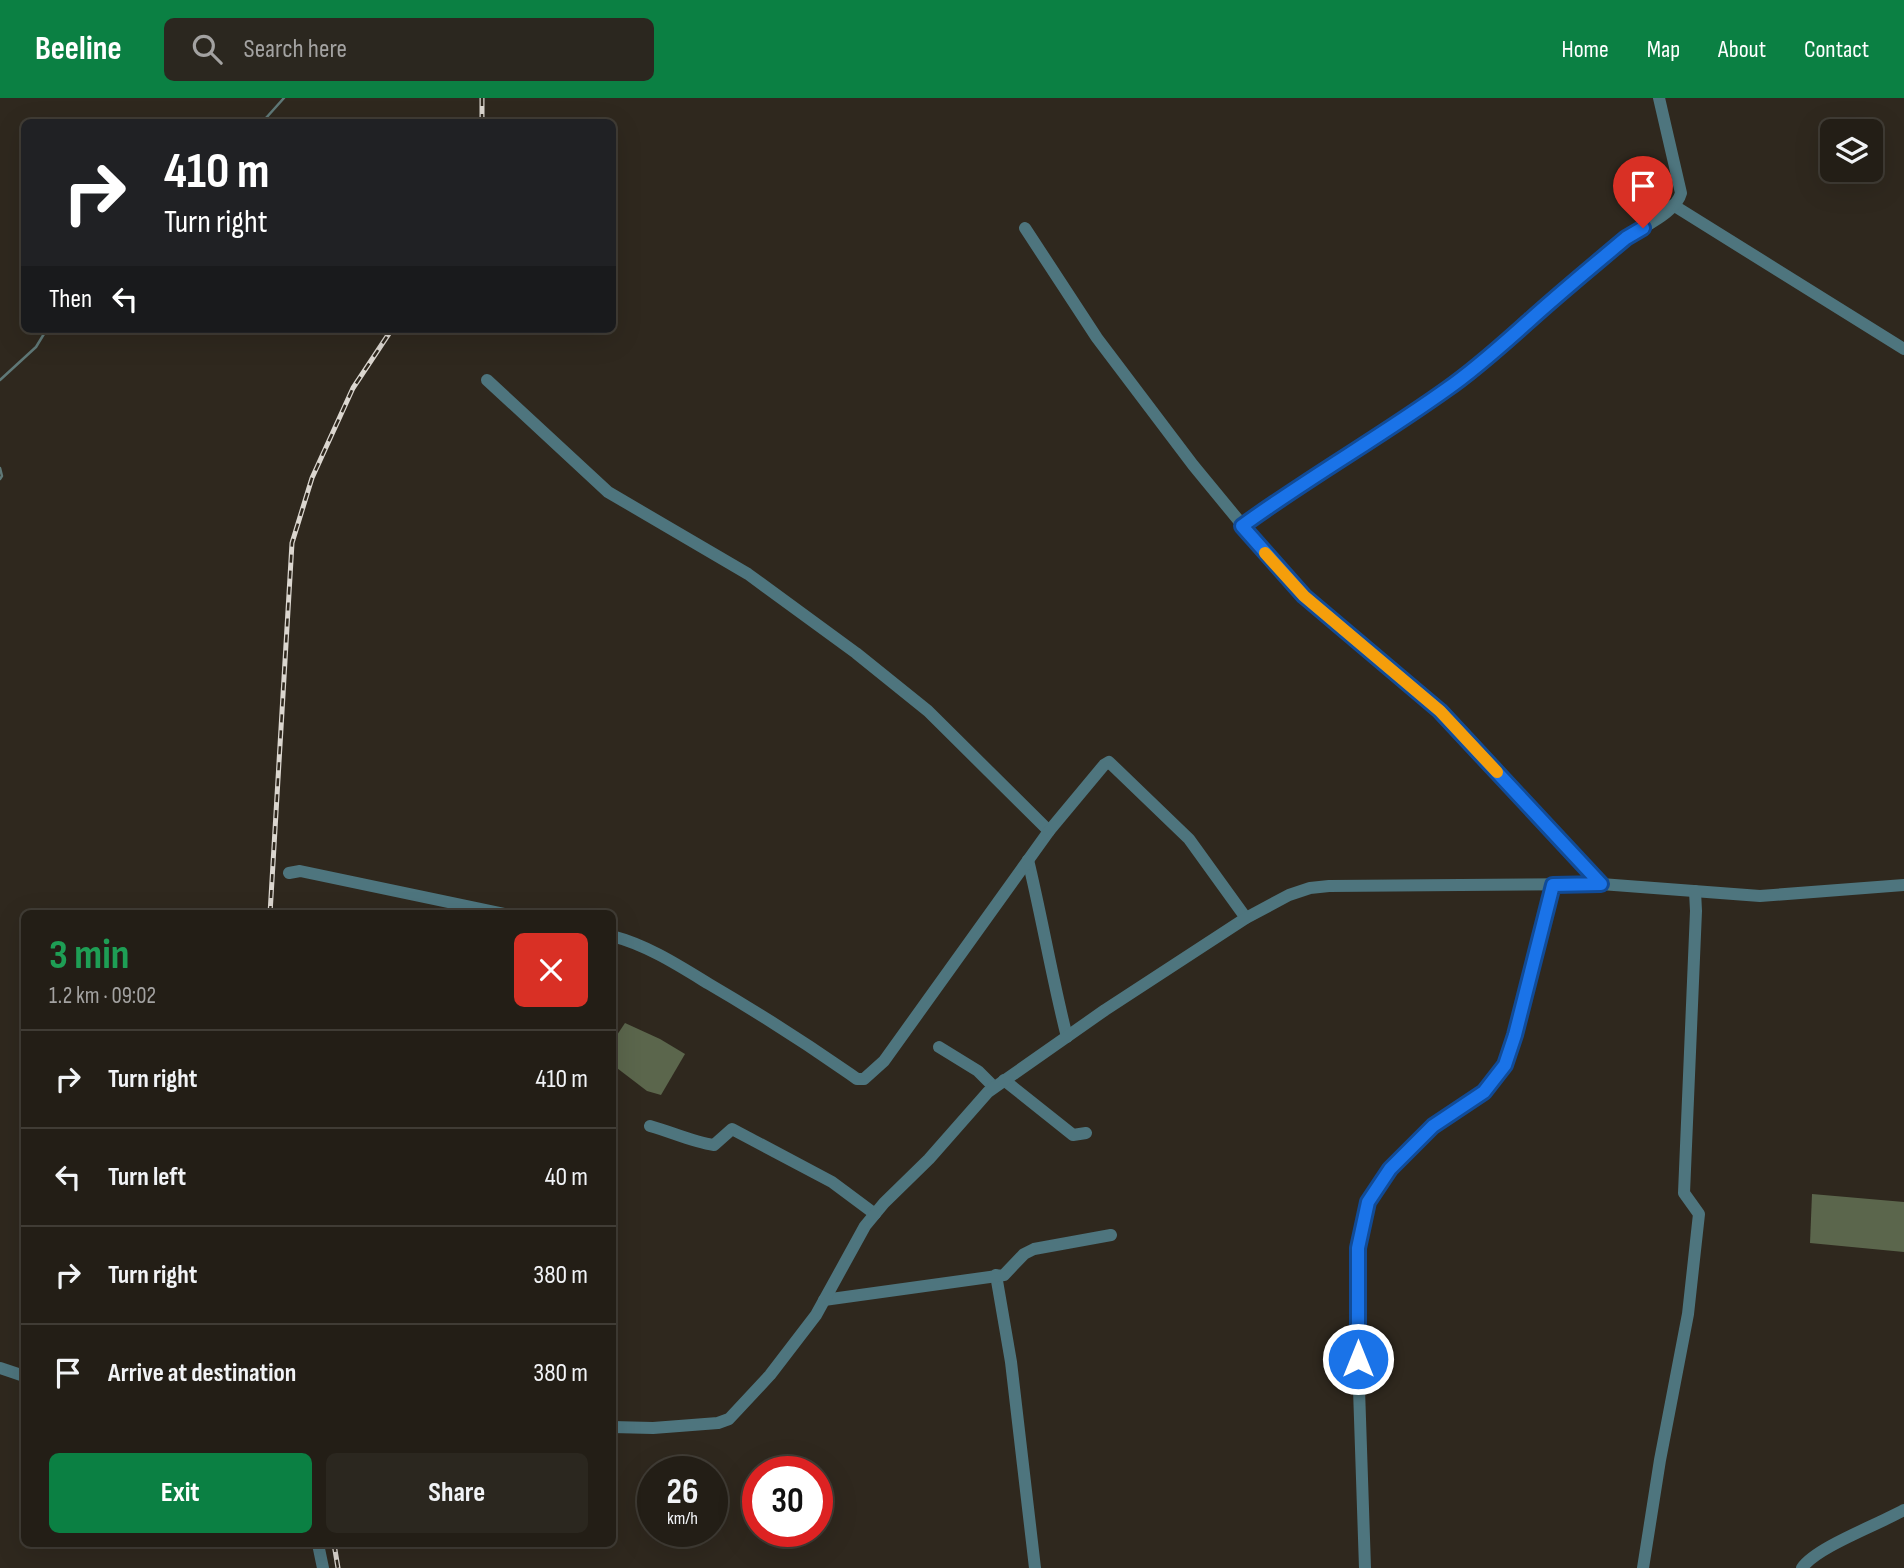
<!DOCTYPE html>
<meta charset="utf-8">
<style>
:root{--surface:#231e16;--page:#2b271f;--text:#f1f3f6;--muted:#a3a2a1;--line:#403c35;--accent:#0b8043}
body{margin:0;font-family:"Sofia Sans Condensed",sans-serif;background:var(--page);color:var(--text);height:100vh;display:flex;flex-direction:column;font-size:26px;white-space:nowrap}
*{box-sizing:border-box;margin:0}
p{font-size:23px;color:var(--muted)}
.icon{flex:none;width:38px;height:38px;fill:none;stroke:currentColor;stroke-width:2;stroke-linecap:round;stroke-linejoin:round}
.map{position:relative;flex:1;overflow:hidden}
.drawer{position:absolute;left:21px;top:812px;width:595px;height:637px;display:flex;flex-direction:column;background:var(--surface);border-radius:10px;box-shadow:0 7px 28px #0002,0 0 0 2px var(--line)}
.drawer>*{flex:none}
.top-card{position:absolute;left:21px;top:21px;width:595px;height:214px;border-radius:10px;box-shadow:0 7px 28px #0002,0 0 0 2px var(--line);background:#202124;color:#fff;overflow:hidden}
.fabs{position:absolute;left:1820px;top:21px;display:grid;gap:14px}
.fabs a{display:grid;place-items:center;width:63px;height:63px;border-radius:10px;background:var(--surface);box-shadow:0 7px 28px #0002,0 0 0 2px var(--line);font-size:35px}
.speed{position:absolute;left:637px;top:1358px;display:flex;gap:14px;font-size:35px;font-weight:700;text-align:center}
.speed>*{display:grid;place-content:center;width:91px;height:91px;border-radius:50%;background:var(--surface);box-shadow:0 7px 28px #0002,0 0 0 2px var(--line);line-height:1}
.speed small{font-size:18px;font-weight:400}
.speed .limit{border:10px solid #d22;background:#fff;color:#111}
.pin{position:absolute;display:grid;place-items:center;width:60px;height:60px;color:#fff;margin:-72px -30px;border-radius:50% 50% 50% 0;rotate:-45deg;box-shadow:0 0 7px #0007}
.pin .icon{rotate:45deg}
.me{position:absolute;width:77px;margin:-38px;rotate:0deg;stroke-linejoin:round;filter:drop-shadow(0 0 5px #0008)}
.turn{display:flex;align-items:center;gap:24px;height:147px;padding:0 28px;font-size:32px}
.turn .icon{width:91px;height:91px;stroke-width:2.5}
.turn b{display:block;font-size:49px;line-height:60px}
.then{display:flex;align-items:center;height:66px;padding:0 28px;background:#0003;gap:14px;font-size:26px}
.round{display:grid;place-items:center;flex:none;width:74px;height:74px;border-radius:10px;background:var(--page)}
.headline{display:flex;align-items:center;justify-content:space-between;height:119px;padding:0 28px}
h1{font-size:42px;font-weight:700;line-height:52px;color:#1e9e55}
.cta{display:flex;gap:14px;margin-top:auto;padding:14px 28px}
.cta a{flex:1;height:80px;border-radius:10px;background:var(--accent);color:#fff;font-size:28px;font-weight:700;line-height:80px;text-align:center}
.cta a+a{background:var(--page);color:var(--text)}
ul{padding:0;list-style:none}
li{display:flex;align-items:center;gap:21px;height:98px;padding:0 28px;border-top:2px solid var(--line)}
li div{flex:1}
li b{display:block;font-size:26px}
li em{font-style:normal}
header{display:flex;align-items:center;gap:42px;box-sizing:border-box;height:98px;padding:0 35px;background:var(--accent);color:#fff}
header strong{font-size:33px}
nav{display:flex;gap:38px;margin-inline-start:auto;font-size:24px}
.search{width:490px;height:63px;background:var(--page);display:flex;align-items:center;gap:18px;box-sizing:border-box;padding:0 24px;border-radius:10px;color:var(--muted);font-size:26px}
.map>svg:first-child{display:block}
.forest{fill:#5b664c}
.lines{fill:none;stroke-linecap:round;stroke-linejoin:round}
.stream{stroke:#5f7877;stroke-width:2.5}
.minor{stroke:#4e757e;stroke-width:12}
.rail-casing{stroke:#dbd6cf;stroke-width:5}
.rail{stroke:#2f281e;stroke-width:2.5;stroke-dasharray:8;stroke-linecap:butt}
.route-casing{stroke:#114b97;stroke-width:18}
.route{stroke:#1a73e8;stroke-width:12}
.slow{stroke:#f59e0b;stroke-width:12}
</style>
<header>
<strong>Beeline</strong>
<div class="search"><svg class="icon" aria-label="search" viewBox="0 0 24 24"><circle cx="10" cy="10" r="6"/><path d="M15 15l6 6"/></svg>Search here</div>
<nav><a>Home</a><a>Map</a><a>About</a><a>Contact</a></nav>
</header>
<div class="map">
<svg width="1904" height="1470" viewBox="0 0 1904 1470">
<rect width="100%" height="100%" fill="#2f281e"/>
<g class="forest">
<path d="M625,925L660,941L685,956L661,997L647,993L613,967V943Z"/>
<path d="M1812,1096L1904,1104V1154L1810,1145Z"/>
</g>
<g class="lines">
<g class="stream">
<path d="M257,24L266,20L284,0"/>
<path d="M0,282L36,249L47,231"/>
<path d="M0,370L2,378L0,381"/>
</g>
<g class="minor">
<path d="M1673,107L1904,251"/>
<path d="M1025,130L1097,240L1193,367L1272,463L1304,498L1440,613L1601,786"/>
<path d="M487,282L608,394L748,476L856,555L928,613L1049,733"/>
<path d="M1242,428C1310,379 1384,339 1450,289C1511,243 1564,187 1625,141C1641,129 1676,115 1681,95L1659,0"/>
<path d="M1028,762C1042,820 1052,880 1067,939"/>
<path d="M289,775L300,773L505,816"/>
<path d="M612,838C647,847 678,867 709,886C757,914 804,944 850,976L857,981H864L884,963L1049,733L1104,667L1109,664L1189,741L1246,820"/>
<path d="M939,949L978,973L994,989"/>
<path d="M1004,982L1073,1037L1086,1035"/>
<path d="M650,1028C672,1034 692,1044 714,1047L732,1031L832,1084L875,1116"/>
<path d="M996,1177L1011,1264L1035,1470"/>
<path d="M824,1202L1004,1177L1024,1156L1034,1151L1111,1137"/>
<path d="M0,1270L24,1278"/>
<path d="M612,1329L653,1330L718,1325L729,1321L770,1277L816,1217L865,1128L884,1105L929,1061L988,994L1105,912L1246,820L1289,797L1310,790L1329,788L1601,786L1760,798L1904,787"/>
<path d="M318,1446L323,1470"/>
<path d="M1365,1470L1358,1261V1150L1368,1104L1389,1071L1433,1028L1484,994L1505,967L1515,937L1553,787"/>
<path d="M1643,1470L1660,1362L1688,1216L1699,1116L1684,1095L1696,813L1695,793"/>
<path d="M1802,1470C1816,1449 1880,1426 1904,1412"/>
</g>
<g class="rail-casing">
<g id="rail">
<path d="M482,24V0"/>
<path d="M270,816L292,445L312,380L353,290L392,231"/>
<path d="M334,1446L338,1470"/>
</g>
</g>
<use href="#rail" class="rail"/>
</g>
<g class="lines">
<g class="route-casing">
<path id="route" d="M1358,1261V1150L1368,1104L1390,1071L1433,1028L1484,994L1505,967L1515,937L1553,787L1601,786L1440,613L1304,498L1242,428C1308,380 1380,339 1447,291C1476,271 1502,247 1529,223C1561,194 1594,167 1626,140L1643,130"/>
</g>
<use href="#route" class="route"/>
<path class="slow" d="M1265,455L1304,498L1440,613L1497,674"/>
</g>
</svg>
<div class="fabs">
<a><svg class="icon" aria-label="layers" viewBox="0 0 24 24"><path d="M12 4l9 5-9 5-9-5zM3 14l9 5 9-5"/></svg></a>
</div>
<div class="speed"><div>26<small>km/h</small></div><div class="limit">30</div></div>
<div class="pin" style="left:1643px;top:130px;background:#d93025"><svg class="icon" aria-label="arrive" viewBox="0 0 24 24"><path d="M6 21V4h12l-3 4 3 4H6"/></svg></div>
<svg class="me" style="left:1358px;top:1261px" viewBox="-20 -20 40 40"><circle r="17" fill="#1a73e8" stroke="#fff" stroke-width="3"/><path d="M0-11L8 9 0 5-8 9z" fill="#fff"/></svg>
<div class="top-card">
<div class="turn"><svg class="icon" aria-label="right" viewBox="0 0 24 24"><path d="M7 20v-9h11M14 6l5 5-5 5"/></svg><div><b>410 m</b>Turn right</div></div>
<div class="then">Then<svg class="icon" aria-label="left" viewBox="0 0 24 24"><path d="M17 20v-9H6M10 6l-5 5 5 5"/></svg></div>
</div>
<section class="drawer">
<div class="headline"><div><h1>3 min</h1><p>1.2 km · 09:02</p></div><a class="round" style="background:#d93025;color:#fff"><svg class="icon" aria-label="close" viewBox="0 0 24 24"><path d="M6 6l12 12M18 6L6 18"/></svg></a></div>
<ul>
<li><svg class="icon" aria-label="right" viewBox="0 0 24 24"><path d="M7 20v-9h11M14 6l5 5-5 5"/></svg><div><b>Turn right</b></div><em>410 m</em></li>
<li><svg class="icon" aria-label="left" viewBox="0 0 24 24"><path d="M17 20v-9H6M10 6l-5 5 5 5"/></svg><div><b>Turn left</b></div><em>40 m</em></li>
<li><svg class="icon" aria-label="right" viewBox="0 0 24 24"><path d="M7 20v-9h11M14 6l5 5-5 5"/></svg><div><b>Turn right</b></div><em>380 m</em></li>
<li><svg class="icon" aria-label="arrive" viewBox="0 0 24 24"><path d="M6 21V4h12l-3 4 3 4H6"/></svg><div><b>Arrive at destination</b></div><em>380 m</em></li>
</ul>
<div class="cta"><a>Exit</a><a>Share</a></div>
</section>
</div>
